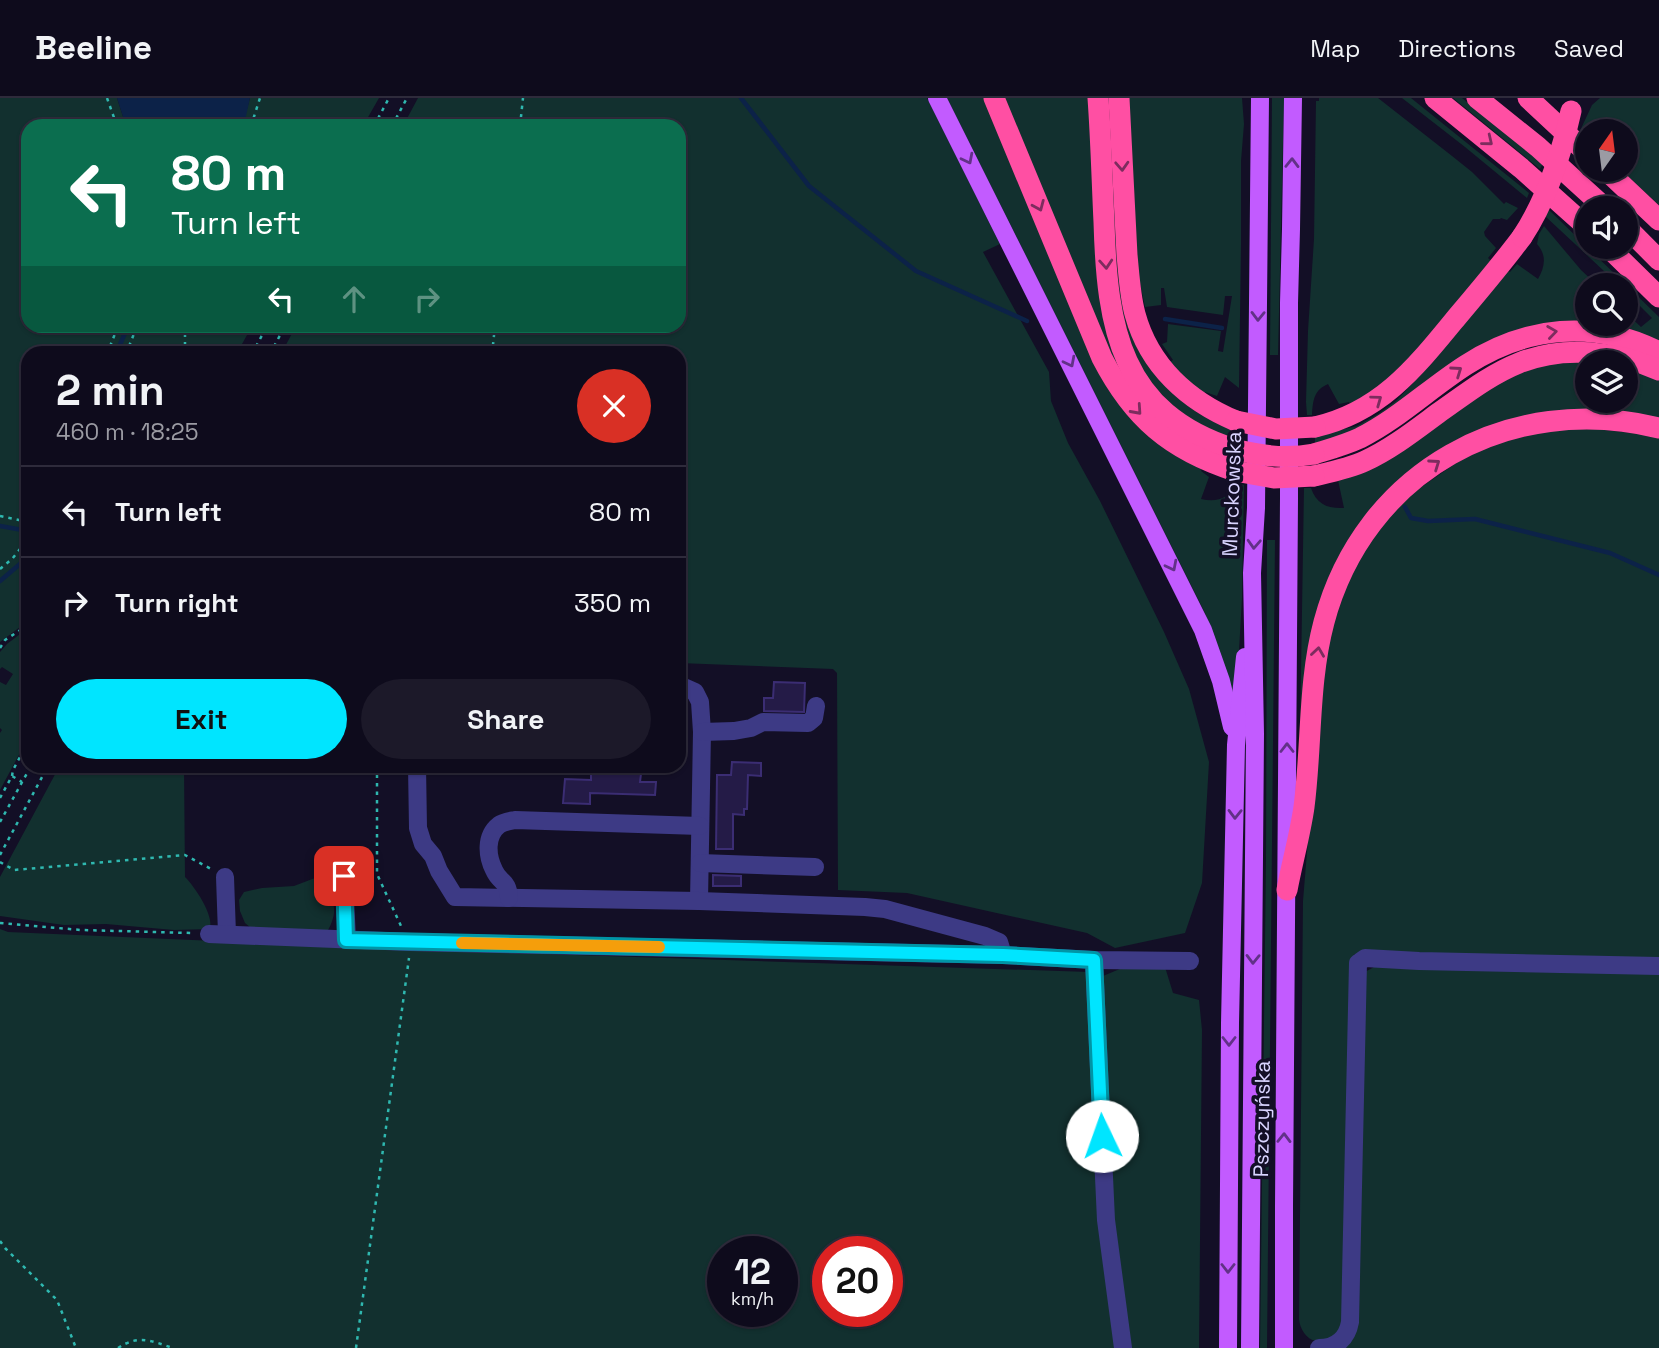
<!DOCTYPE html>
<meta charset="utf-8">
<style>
:root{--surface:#0e0b1c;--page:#1c1929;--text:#f1f3f6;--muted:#9b9ba3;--line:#2e2b3b;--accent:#00e5ff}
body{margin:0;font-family:"Space Grotesk",sans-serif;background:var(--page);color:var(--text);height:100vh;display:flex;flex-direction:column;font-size:26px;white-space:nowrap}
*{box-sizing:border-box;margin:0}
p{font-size:23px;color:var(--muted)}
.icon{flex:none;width:38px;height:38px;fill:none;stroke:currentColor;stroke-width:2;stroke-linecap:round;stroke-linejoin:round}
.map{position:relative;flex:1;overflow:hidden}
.details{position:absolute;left:21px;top:248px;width:665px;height:427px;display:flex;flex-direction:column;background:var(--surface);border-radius:21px;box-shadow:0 2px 5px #0004,0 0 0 2px var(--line)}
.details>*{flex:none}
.banner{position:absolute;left:21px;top:21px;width:665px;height:214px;border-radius:21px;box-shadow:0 2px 5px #0004,0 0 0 2px var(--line);background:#0b6e4f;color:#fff;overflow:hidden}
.needle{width:46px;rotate:14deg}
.controls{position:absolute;left:1575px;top:21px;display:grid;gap:14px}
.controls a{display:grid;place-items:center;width:63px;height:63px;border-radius:50%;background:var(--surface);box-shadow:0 2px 5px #0004,0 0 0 2px var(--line);font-size:35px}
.speed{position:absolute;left:707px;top:1138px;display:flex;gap:14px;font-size:35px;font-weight:700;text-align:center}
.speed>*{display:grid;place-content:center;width:91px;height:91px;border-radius:50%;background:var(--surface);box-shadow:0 2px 5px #0004,0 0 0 2px var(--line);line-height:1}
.speed small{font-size:18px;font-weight:400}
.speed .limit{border:10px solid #d22;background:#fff;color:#111}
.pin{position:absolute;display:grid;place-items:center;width:60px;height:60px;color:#fff;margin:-30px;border-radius:14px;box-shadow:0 4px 10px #0006}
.me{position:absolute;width:77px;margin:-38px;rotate:357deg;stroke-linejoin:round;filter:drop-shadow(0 0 5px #0008)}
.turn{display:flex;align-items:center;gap:24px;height:147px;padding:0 35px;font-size:32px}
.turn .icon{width:91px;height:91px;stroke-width:2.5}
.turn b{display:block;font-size:49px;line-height:60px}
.lanes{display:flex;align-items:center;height:66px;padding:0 35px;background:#0003;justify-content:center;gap:35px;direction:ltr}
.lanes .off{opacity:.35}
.round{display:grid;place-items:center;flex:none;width:74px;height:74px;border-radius:37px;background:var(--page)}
.head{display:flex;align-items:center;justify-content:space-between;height:119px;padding:0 35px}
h1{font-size:42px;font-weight:600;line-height:52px}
.button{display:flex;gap:14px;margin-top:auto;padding:14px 35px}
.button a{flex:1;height:80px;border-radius:42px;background:var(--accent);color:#111;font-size:28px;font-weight:600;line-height:80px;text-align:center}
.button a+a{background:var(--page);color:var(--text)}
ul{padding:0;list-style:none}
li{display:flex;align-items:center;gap:21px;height:91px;padding:0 35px;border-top:2px solid var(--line)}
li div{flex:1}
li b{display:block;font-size:26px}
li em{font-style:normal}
header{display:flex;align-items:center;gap:42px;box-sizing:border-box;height:98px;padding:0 35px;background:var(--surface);border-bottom:2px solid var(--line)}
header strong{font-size:33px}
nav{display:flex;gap:38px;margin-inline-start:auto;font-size:24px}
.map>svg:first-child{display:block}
.green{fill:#12302f;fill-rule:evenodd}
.water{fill:#0c2248}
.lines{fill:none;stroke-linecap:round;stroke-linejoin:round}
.stream{stroke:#0c2248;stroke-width:4.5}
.building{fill:#241b47;stroke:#3b2d73;stroke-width:2}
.path{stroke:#2fb8b0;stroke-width:2.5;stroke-dasharray:3.5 5;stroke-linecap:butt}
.minor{stroke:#3d3a85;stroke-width:18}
.major{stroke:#c25bff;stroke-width:18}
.highway{stroke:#ff4fa3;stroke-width:21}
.highway-bridge{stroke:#ff4fa3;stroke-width:21}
.oneway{stroke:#7d2c5e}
.oneway2{stroke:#623188}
.route-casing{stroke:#0095a6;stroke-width:18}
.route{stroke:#00e5ff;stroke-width:12}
.slow{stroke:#f59e0b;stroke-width:12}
.labels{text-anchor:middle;stroke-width:7;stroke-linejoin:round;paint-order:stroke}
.street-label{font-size:21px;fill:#d9d4ff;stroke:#130f26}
</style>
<header>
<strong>Beeline</strong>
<nav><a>Map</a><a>Directions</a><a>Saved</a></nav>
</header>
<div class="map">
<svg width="1659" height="1250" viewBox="0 0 1659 1250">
<rect width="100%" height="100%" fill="#130f26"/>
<g class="green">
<path d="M0,0H117L126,28H28V228H252L237,255L28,256V523L0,544Z"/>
<path d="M250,0H379L363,28H241L245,18Z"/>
<path d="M418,0H927L1000,146L983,154L1049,274L1051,303L1068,345L1100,403L1164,534L1189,591L1209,664L1202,785L1185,835L1115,850L1087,835L907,795L838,792L837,575L833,571L679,565V256H281L296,228H679V28H403Z"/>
<path d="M947,0H987L1088,243L1202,370L1201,373L1209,379L1201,401C1217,405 1230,400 1236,385L1244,387L1242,500L1236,605L1205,515Z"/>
<path d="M1002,0H1092L1119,262L1115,268Z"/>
<path d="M1105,0H1111L1147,265C1171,299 1195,317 1234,333V343L1214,335L1182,316L1152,287L1139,268L1117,202Z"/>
<path d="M1129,0H1242L1244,26L1241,63V147L1239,290L1225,279L1217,298L1205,294L1204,296L1192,287L1170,264L1173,262L1162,246L1167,244L1168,226L1221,233L1218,253L1223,254L1232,198H1225L1223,217L1167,209L1164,190H1161V207L1145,209L1138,176Z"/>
<path d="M1272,0H1284L1278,257H1270Z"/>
<path d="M1319,0H1378L1452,58L1472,74L1504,106L1506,104L1518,110L1507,122L1501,120L1500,121H1493L1484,134L1485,138L1496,150L1488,160L1492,164L1406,265L1380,288L1351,307L1349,304L1339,306L1328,286C1314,292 1313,302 1312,317H1307L1306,304L1308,233L1314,141L1316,3H1319Z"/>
<path d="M1402,0H1411L1529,95L1527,100L1465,49Z"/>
<path d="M1453,0H1462L1543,65L1540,71Z"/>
<path d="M1600,0H1659V107L1621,72H1626V33H1587V42L1579,35L1592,7Z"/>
<path d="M1549,112L1659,219V246L1596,226H1626V215L1641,229L1652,220L1626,194V187H1619L1545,118Z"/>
<path d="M1544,128L1581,172L1597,187H1587V225H1557L1358,332L1315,346V338L1357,328L1378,316L1396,303L1433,264L1508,173L1510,174L1517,166L1538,181C1545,169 1547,157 1537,146L1539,136Z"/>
<path d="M1548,264H1587V303H1626V267L1659,280V323L1533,318L1366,420L1300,636L1304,390H1311C1316,406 1328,411 1344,410L1338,382L1487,289Z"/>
<path d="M1568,328L1659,338V1250H1344L1365,874L1374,869L1385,868L1354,856L1350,928L1344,1224L1334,1240C1329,1241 1321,1244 1316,1243C1306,1241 1300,1231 1299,1221L1303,803L1319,608L1326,550L1353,468L1398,405L1481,348Z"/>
<path d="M1267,442H1275L1267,1250H1260L1266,761Z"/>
<path d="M28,530V640L0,692V635L2,632L0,630V584L6,587L13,576L2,569L0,571V554L7,546Z"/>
<path d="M59,669H184L185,779C195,789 214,817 210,831L174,832L106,826L64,827L0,818V779Z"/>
<path d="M315,780L322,782C336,806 339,813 325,838L257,835L245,825L240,813L239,802L244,794L262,790L294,788Z"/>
<path d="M0,831L8,834L397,851L1089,874L1103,878L1127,868L1165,869L1173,895L1199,902L1202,932L1199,1250H0ZM723,1153H782V1213H723ZM828,1153H887V1213H828Z"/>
</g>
<path class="water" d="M117,0H250L246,18L241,28H126Z"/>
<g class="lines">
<g class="stream">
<path d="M741,0L809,88L916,173L1027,223"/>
<path d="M1165,221L1222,230"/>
<path d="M116,256L128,228"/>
<path d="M1405,409L1411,420L1428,423L1475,421L1610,455L1659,477"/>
<path d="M0,428L28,433"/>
<path d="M0,483L20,466L28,457"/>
</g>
</g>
<g class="building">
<path d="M774,584L805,585L804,614L764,613V600H773Z"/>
<path d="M732,664L761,665V678L748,677L747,711H744V717L733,716V751H716L717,677H731Z"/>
<path d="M591,675L641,676L640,684H656L655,697L590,695V706L563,705L565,681L591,682Z"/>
<path d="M713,777L741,778V788H713Z"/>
</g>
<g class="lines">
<g class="path">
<path d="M107,0L117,28"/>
<path d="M251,28L260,0"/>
<path d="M374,28L389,0"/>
<path d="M392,28L407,0"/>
<path d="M520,28L523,0"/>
<path d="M107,256L118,228"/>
<path d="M126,256L137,228"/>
<path d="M185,256V228"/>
<path d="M252,256L267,228"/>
<path d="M270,256L285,228"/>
<path d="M492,256L495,228"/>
<path d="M0,418L28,424"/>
<path d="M0,471L12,461L28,441"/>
<path d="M0,550L5,542L28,527"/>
<path d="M377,668V776L401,828"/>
<path d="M12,678L13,672L28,644"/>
<path d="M0,700L12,678L22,684"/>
<path d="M0,724L31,668"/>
<path d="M0,757L48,668"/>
<path d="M0,764L14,772L185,757L213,772"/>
<path d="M0,825L81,832L192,835"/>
<path d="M0,1143L5,1150L57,1202L76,1250"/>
<path d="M118,1250C139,1236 151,1243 173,1250"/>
<path d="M356,1250L409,860"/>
</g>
<g class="minor">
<path d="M679,589L686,590L695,594L700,604L702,634L699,803"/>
<path d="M702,634L734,633L751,630L763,624L808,625L814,620L816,608"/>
<path d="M417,668L418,730L423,746L433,758L439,773L455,799L699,803L865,809L885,811L985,838L999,844L1003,857"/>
<path d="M700,765L815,769"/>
<path d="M344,778L347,842"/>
<path d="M225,779L227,836"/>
<path d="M509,800C508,781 500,786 494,772C487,758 485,738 499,727C503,724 510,723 515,722L700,728"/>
<path d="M209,836L410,844L1003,857L1094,862L1190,863"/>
<path d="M1094,862L1106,1122L1123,1250"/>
<path d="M1319,1250C1336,1250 1347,1241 1350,1224L1358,865L1365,860L1419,863L1659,868"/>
</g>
<g class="major">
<path d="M937,0L1203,532L1221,583L1232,629"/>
<path d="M1228,1250L1230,925L1236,647L1245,559"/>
<path d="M1250,1250L1255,636L1252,475L1256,410L1260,0"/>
<path d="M1284,1250V1108L1289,400V205L1291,131L1293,0"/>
</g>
<g class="highway">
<path d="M994,0L1102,260C1133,320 1170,352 1235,373"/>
<path d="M1098,0C1101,41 1102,83 1104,124C1107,229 1120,315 1234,351"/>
<path d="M1119,0L1127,157C1129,177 1130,198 1135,216C1149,268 1188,303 1236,323"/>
<path d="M1435,0L1521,70L1587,129"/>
<path d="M1477,0L1538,49L1605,110"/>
<path d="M1528,0L1587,55"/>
<path d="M1606,72L1659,122"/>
<path d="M1626,129L1659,162"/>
<path d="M1608,149L1659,199"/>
<path d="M1315,329C1381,314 1416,269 1457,219C1479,193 1501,167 1522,139"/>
<path d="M1314,356C1330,351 1345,347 1360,340C1398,321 1430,290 1466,267C1526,228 1594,221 1659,254"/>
<path d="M1314,378C1331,374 1350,370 1365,363C1391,351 1414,333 1437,316C1463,298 1489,277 1519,265C1564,247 1615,253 1659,272"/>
<path d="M1287,792C1292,765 1300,737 1304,709C1312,647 1308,584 1324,524C1364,373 1510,293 1659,330"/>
</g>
<g class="highway-bridge">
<path d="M1522,139C1547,101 1561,58 1571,13"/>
<path d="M1236,323L1276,331L1315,329"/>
<path d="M1234,351C1260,358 1288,361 1314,356"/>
<path d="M1235,373L1274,380L1314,378"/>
</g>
</g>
<defs><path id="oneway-chevron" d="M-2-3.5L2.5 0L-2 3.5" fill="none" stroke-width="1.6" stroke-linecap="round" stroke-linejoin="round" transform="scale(1.75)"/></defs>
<g class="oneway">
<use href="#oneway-chevron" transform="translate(1488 43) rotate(39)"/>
<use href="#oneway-chevron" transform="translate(1122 68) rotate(87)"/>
<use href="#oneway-chevron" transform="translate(1039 108) rotate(67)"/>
<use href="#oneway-chevron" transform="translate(1106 166) rotate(86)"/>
<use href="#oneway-chevron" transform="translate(1552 234) rotate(-8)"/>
<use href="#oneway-chevron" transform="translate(1457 273) rotate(-35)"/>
<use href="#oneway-chevron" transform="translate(1377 302) rotate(-36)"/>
<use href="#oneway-chevron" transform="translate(1137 312) rotate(48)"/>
<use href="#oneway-chevron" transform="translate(1435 366) rotate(-35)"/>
<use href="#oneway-chevron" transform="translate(1318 554) rotate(-82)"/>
</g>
<g class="oneway2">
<use href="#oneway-chevron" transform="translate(968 61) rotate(63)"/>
<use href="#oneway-chevron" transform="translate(1292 65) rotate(-89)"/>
<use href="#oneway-chevron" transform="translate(1258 218) rotate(91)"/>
<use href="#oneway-chevron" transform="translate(1070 264) rotate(63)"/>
<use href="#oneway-chevron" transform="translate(1254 446) rotate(93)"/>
<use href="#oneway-chevron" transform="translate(1172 468) rotate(63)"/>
<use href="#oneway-chevron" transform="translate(1287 650) rotate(-90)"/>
<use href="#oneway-chevron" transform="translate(1235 716) rotate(91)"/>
<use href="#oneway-chevron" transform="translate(1253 861) rotate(91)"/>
<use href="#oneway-chevron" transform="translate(1229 943) rotate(90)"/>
<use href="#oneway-chevron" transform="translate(1284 1040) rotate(-89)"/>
<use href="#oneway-chevron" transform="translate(1228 1170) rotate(90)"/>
</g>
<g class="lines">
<g class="route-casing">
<path id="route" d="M344,778L346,842L1003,857L1094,862L1102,1038"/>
</g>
<use href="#route" class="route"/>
<path class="slow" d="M462,845L659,849"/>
</g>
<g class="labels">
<g class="street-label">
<text transform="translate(1232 396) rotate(-88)" y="7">Murckowska</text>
<text transform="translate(1262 1021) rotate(-89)" y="7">Pszczyńska</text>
</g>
</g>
</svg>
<div class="controls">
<a><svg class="needle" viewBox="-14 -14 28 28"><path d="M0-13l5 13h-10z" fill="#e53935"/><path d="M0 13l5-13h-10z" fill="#9b9ba3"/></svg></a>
<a><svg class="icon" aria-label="sound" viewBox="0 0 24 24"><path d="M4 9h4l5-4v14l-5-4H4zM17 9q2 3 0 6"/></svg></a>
<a><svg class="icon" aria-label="search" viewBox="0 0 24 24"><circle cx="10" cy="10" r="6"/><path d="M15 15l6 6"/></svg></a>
<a><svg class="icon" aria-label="layers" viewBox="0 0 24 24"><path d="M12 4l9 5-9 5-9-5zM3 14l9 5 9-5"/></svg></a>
</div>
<div class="speed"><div>12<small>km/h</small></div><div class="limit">20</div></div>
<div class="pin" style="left:344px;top:778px;background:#d93025"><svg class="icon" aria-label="arrive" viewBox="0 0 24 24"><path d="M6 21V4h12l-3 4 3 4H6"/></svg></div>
<svg class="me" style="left:1102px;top:1038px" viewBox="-20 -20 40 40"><circle r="19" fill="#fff"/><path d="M0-13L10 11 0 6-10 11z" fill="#00e5ff"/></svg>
<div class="banner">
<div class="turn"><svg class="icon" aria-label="left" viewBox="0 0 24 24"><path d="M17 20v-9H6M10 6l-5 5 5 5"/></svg><div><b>80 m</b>Turn left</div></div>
<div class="lanes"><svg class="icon" aria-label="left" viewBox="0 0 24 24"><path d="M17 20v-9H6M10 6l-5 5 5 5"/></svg><svg class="icon off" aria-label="ahead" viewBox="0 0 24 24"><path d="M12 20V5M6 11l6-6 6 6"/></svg><svg class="icon off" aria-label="right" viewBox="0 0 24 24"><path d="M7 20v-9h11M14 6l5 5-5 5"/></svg></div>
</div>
<section class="details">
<div class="head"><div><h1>2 min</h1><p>460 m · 18:25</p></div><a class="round" style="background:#d93025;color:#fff"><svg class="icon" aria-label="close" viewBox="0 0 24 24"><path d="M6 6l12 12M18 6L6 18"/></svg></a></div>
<ul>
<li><svg class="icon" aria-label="left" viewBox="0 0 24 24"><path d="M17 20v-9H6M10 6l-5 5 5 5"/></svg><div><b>Turn left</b></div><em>80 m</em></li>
<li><svg class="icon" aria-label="right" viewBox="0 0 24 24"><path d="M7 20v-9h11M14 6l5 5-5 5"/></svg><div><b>Turn right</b></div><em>350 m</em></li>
</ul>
<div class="button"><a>Exit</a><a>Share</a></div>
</section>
</div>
